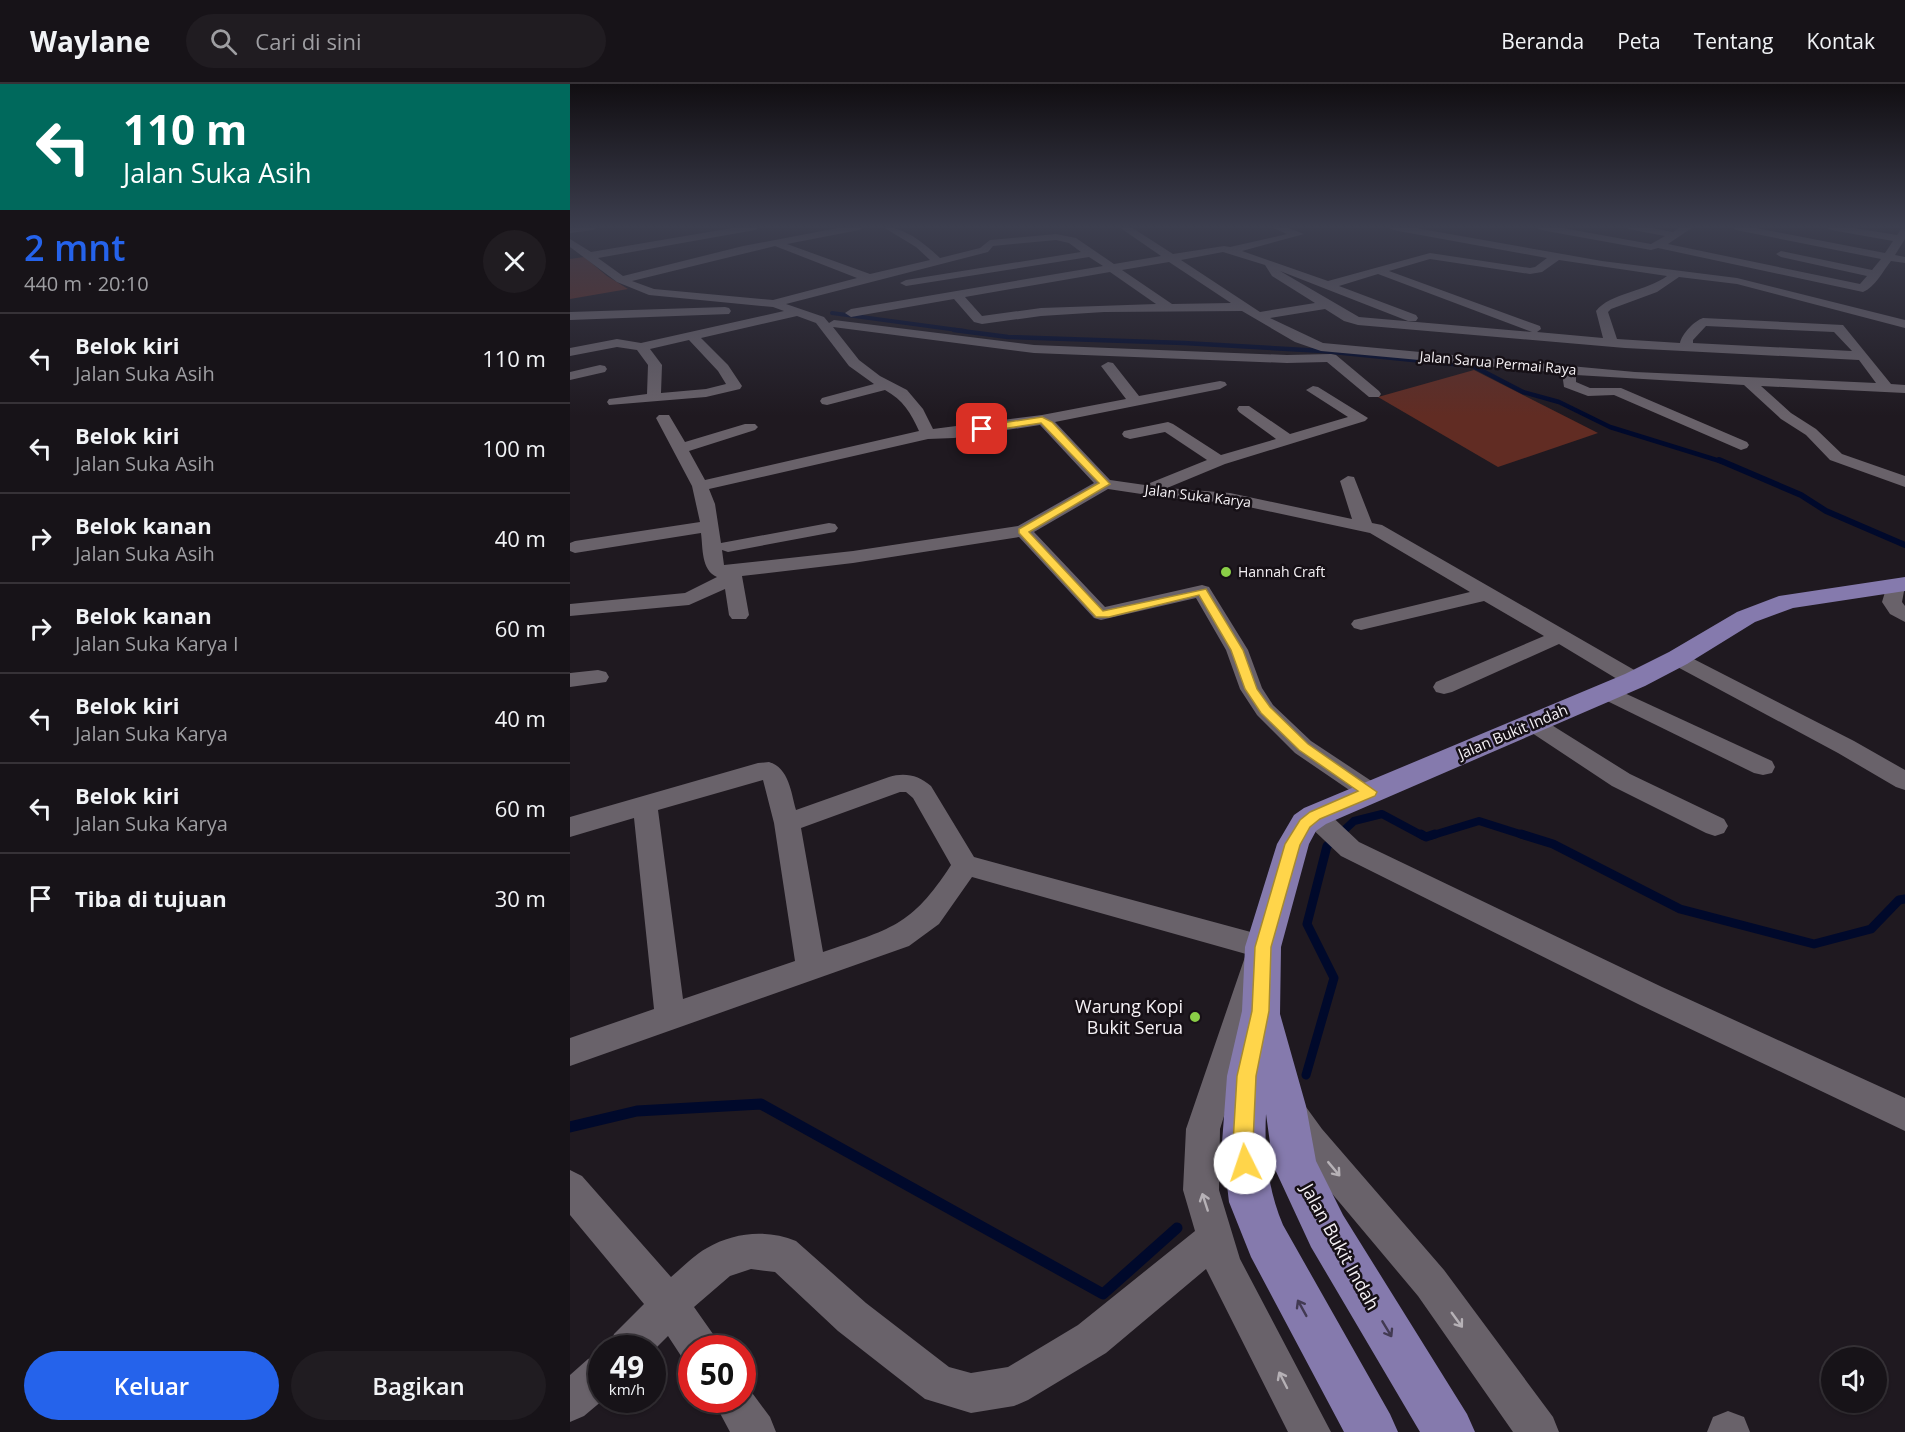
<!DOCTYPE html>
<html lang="id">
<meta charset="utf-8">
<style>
:root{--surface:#171318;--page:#201c21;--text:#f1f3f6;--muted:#9e9ea2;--line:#363237;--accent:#2563eb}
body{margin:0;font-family:"Open Sans",sans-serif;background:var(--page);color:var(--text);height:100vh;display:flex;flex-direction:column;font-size:22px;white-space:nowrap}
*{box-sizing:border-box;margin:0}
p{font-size:20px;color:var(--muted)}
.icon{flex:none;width:33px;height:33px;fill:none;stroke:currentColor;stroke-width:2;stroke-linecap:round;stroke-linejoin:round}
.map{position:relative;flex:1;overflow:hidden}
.drawer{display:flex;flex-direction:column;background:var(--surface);width:570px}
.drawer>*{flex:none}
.top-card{background:#00695c;color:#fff;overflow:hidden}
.tools{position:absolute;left:1251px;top:1263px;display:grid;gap:12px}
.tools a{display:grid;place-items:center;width:66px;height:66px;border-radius:50%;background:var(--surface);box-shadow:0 2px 4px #0004,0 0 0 2px var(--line);font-size:30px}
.speed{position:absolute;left:18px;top:1251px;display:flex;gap:12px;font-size:30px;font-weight:700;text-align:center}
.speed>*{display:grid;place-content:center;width:78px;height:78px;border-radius:50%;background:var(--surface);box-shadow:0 2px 4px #0004,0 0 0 2px var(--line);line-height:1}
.speed small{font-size:15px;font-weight:400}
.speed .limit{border:9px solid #d22;background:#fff;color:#111}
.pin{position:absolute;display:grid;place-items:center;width:51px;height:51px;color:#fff;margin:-26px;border-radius:12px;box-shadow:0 3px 9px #0006}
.me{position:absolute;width:66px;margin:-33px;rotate:356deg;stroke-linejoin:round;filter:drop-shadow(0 0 4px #0008)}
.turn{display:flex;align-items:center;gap:21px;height:126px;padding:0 24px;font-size:27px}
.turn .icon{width:78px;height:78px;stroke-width:2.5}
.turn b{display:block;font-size:42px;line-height:51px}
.round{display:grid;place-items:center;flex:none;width:63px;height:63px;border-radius:32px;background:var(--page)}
.overview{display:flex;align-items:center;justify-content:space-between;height:102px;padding:0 24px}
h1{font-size:36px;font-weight:600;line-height:45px;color:var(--accent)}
.primary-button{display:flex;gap:12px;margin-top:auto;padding:12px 24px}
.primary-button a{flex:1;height:69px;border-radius:36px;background:var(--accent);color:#fff;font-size:24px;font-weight:600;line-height:69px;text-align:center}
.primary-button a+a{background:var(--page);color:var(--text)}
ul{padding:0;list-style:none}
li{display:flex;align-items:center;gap:18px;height:90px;padding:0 24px;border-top:2px solid var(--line)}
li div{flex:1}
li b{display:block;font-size:22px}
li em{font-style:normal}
header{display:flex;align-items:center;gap:36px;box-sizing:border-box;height:84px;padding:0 30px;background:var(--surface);border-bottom:2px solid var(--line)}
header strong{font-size:28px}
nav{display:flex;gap:33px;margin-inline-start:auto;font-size:21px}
.search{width:420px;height:54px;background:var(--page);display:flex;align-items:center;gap:15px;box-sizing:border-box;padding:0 21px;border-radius:33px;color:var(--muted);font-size:22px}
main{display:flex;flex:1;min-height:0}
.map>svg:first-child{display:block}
.green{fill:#612c23}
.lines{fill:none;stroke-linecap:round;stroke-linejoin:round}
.stream-far5{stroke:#00092b;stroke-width:4}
.stream-far4{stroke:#00092b;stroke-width:4.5}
.stream-far3{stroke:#00092b;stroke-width:6}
.stream-far2{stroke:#00092b;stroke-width:8}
.stream-far1{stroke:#00092b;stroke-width:9}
.stream{stroke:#00092b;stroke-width:11}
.minor{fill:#69626a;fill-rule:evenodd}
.major{fill:#857aad;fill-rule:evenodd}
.oneway{stroke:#b6b1b6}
.oneway2{stroke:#423a52}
.route{fill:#ffd54a;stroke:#a68a30;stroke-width:1.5}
.poi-dot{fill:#8ace47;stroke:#161016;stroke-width:2}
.labels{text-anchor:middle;stroke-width:5;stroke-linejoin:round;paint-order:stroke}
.far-street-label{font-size:14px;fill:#f5f1f5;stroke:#161016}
.far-poi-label{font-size:14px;fill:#f5f1f5;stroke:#161016;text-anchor:start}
.street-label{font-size:15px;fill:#f5f1f5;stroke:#161016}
.near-poi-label{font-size:18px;fill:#f5f1f5;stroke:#161016;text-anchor:end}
.near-street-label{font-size:18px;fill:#f5f1f5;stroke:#161016}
</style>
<header>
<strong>Waylane</strong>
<div class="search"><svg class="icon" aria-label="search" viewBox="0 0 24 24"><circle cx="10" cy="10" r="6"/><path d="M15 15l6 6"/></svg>Cari di sini</div>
<nav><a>Beranda</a><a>Peta</a><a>Tentang</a><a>Kontak</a></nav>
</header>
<main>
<section class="drawer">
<div class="top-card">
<div class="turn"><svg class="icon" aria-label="left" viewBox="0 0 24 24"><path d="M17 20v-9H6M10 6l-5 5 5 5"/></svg><div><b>110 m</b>Jalan Suka Asih</div></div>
</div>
<div class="overview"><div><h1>2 mnt</h1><p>440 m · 20:10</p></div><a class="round"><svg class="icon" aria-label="close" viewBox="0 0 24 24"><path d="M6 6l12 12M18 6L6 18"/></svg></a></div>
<ul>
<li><svg class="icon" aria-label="left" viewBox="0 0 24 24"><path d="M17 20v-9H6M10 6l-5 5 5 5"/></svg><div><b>Belok kiri</b><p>Jalan Suka Asih</p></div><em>110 m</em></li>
<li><svg class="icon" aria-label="left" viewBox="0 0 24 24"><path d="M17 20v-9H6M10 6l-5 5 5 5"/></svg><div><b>Belok kiri</b><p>Jalan Suka Asih</p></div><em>100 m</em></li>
<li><svg class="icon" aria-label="right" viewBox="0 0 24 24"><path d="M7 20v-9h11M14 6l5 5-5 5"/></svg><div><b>Belok kanan</b><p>Jalan Suka Asih</p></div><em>40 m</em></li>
<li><svg class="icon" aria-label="right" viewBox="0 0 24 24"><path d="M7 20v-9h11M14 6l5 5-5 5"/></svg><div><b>Belok kanan</b><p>Jalan Suka Karya I</p></div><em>60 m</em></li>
<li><svg class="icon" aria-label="left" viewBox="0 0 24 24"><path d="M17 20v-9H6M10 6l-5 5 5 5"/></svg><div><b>Belok kiri</b><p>Jalan Suka Karya</p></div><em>40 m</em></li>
<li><svg class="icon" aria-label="left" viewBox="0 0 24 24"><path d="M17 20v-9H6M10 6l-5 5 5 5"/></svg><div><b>Belok kiri</b><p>Jalan Suka Karya</p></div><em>60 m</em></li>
<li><svg class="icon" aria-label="arrive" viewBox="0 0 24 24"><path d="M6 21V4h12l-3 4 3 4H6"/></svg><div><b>Tiba di tujuan</b></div><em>30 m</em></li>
</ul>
<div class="primary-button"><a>Keluar</a><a>Bagikan</a></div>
</section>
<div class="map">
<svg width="1335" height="1348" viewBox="0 0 1335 1348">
<rect width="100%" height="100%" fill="#1f1920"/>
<g class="green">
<path d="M14,173L37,192L58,205L0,215V175Z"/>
<path d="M904,286L1028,349L928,383L808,313Z"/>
</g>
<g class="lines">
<path class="stream-far5" d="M262,229L395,247"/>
<path class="stream-far4" d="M384,246L438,253L614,259L753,267L903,282L953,308L989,318L1040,343L1153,378"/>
<path class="stream-far3" d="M1149,376L1231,411L1256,427L1335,461"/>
<g class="stream-far2">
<path d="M768,752L784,737L812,730L853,752"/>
<path d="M860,752L909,737L956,752"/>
</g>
<g class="stream-far1">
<path d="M851,750L856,753L865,750"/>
<path d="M951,750L983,760L1110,825L1244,860L1301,845L1329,816L1335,815"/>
<path d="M736,991L764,894L737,840L757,762L770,750"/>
</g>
<path class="stream" d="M0,1043L67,1027L191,1020L533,1210L607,1144"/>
<g class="minor">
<path d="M0,143H28L23,146L0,149Z"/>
<path d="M168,143H190L185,146L28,174L53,192L173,162L273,143H294L289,146L217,160L300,190L360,176L346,163L313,143C335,143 354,159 370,174L410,164L420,156L486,150L506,154L544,180L591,172L549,143H561L603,170L654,162L660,163L717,150L701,143H716L734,150L672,167L758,197L860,169L960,184L965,183L977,174L823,146L818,143H840L1032,177L1167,194L1335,236V244L1167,200L1109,193L1087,208L1041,225L1038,228L1047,255L1110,259C1112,250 1124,237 1133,234L1273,241L1321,300L1335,301V309L1191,302L1221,329L1246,345L1272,370L1335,392V403L1260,376L1236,351L1211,335L1174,301L1006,291V298L1020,304H1051L1177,358L1179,361L1177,364L1171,366L1044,311L1018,312L994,303L992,289L751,267L725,258L672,227L534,228L471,232L412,240L404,238L384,215L281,233L275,229L281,225L533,182L519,173L336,202L330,199L336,196L511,168L499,159L486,156L423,162L418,168L216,220L254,233L259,239L264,236L464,261L717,271L761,270L766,271L809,307L811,310L809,313H799L757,278L717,279L464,269L263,243L289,276L310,292L337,306L353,325L363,345L472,331L556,315L531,282L538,278L543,279L569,312L650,297L655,298L657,301L650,305L485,338L540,396L575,401L637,376L595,348L560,355L554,353L552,350L554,347L598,338L603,340L651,371L706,355L669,328L667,325L669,322H679L720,350L778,333L736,306L743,302L748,303L798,334L795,337L655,380L597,404L660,409L782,435L770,397L778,392L784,393L802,439L812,441L1073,591L1076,596L1073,601L1065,603L1057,601L989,560L882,608L874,610L866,608L863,603L866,598L974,552L914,517L791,546L784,544L781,540L784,536L900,508L800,449L660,419L598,414L538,405L464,448L535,523L632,501L639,503L678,566L692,604L703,621L741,657L809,702L812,708L809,714L800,717L791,714L725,669L687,631L670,605L656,566L626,514L531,536L524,534L449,453L283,479L172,492L179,531L176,535H162L159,531L155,505L119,521L0,532V520L115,509L147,493C131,486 133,464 131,449L5,469L0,467V459L5,457L130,438L122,402L86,334L89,331H99L115,358L175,340H185L188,343L185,346L119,367L135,396L349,347C341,329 333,316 315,306L257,321L252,320L250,317L252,314L304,300L279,282L246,239L227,232L131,254L158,281L172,302L170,305L136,313L39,321L37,318L39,315L77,310L78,281L67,266L47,263L0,272V264L47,255L71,259L214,227L203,223L79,211L47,198L0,163V155L21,168ZM205,162L287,194L203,216L84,205L62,197ZM653,168L695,181L702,192L745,219L690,228L611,176ZM860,175L960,190L972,188L989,176L1097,192C1077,207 1040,209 1026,227L1033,254L967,248L971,245L970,242L819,187ZM599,178L661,219L602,220L552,186ZM710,187L838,237H846L848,234L846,231L769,202L808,190L962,248L789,233ZM540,188L586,220L471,224L412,232L395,213ZM755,225L774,237L788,241L1055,264L1289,276L1306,299L1065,288L753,259L700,234ZM1136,242L1264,248L1282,267L1123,259V256ZM119,256L148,287L156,300L136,305L91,309L92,281L80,265ZM470,341L524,399L448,442L283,467L154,481L152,466L158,468L259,449L265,448L268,444L265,440L259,439L151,459L145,420L139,405L358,355L384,354Z"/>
<path d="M966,143H987L1081,160L1095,152L1058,145L1057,143H1077L1103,148L1111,143H1123L1098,160L1290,200L1297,192L1211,173L1206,170L1211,167L1302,186L1311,175L1166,146L1161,143H1181L1315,169L1323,157L1261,146L1256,143H1278L1327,151L1331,145L1335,144V155L1325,171L1335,173V179L1321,177C1313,187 1305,203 1293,208L1088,164L1081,166L971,146Z"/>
<path d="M155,223L159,224L161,227L159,230L0,236V228Z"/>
<path d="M30,281L35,282L37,285L35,288L0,296V288Z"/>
<path d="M1325,496L1332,498L1335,502L1332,518L1335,522V538L1320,530L1312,518L1318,498Z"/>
<path d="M1108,567L1284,657L1335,686V706L1326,703L1268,669L1100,579L1097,574L1100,569Z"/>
<path d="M28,586L36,588L39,593L36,598L0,603V589Z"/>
<path d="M1037,601L1202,677L1205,683L1202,689L1193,691L1184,689L1029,613L1026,608L1029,603Z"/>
<path d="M964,632L972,635L1060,690L1154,735L1158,742L1154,749L1145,752L1136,749L1042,702L956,645L952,640L956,635Z"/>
<path d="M199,678C219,684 221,708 226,726L319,693C334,688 349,691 361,702L404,773L703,854L707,863L650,1045L649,1106L670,1175L761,1348H718L636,1185L536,1269L458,1316L444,1322L401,1329L355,1315L268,1247L205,1188L181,1185L160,1192L124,1223L143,1250L149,1264H122V1281L115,1278L98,1252L82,1268V1264H39L44,1250L74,1220L0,1131V1086L12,1092L101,1193C112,1184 124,1171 137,1164C164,1148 197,1145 226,1157L296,1219L379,1283L401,1289L438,1283L508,1241L625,1147L613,1106L616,1045L676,870L402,793L369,840L339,862L0,982V954L84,925L64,734L0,753V733L188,679ZM193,696L204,739L225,877L113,915L88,726ZM330,708H336L343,714L381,781C341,843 320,845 253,868L231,744Z"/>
<path d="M745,723L754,725L789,758L1092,903L1335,1014V1047L1070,921L771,772L736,739L732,732L736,725Z"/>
<path d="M724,1018L736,1023L752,1045L874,1186L983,1333L989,1348H943L848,1212L728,1069L707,1034L712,1023Z"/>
<path d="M32,1269L33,1316L14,1332L0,1338V1291L18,1275Z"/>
<path d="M172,1300L177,1302L200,1333L206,1348H160L143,1316H172Z"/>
<path d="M1158,1327L1174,1333L1180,1348H1137L1143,1333Z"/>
</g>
<path class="major" d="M1335,493V507L1223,524L1185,538L1117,580L1075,602L756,740L746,747L739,760L711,863L710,930L736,1022L746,1077L773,1131L897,1330L905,1348H850L741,1163L703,1081L696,1030C694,1068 698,1106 713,1141L820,1330L828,1348H774L681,1173L659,1118L652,1059L657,992L672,927L675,863L707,760L724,731L734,724L1055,590L1099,568L1167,528L1209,512Z"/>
</g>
<defs><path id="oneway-shaft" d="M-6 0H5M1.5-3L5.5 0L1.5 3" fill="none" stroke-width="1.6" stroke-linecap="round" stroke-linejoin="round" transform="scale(1.5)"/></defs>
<g class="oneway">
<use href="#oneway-shaft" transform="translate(764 1085) rotate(50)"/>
<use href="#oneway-shaft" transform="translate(635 1118) rotate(-108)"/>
<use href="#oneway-shaft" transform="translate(887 1236) rotate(54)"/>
<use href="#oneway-shaft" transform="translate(713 1296) rotate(-117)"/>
</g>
<g class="oneway2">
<use href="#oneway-shaft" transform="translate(732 1224) rotate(-119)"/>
<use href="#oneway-shaft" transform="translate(817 1245) rotate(59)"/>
</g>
<linearGradient id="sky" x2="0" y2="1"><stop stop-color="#110e12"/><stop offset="0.43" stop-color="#3c3e4e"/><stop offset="1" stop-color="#3c3e4e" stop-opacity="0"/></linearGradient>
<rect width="1335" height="332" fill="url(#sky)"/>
<path class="route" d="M472,333L482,338L540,400L459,448L533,527L636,505L673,566L687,605L700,623L738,660L807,708L805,712L750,735L740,743L730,761L701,863L699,927L686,992L683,1059L685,1079L682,1086L675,1088L669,1086L663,1059L667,992L682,927L685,863L715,760L730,736L740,728L788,707L729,666L691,629L675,605L661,566L629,511L539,533H526L449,449V445L529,399L471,339L412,348L408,345L412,342Z"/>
<g class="poi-dot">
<circle cx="656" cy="488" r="6"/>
<circle cx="625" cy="933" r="6"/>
</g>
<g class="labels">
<g class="far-street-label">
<text transform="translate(928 279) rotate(5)" y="5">Jalan Sarua Permai Raya</text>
<text transform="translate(628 412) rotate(7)" y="5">Jalan Suka Karya</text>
</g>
<g class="far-poi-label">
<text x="668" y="493">Hannah Craft</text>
</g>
<g class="street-label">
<text transform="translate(943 648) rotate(-23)" y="5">Jalan Bukit Indah</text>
</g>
<g class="near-poi-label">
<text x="613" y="929">Warung Kopi<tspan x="613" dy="21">Bukit Serua</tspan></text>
</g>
<g class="near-street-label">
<text transform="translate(770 1163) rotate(61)" y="6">Jalan Bukit Indah</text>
</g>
</g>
</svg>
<div class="tools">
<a><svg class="icon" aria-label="sound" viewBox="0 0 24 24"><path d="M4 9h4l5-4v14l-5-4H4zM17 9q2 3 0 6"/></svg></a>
</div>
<div class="speed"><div>49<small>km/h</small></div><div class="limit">50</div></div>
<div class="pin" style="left:412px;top:345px;background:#d93025"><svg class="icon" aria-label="arrive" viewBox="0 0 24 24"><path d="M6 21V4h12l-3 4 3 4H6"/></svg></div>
<svg class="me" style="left:675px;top:1079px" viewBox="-20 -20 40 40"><circle r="19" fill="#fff"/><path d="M0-13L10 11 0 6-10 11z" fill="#ffd54a"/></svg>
</div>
</main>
